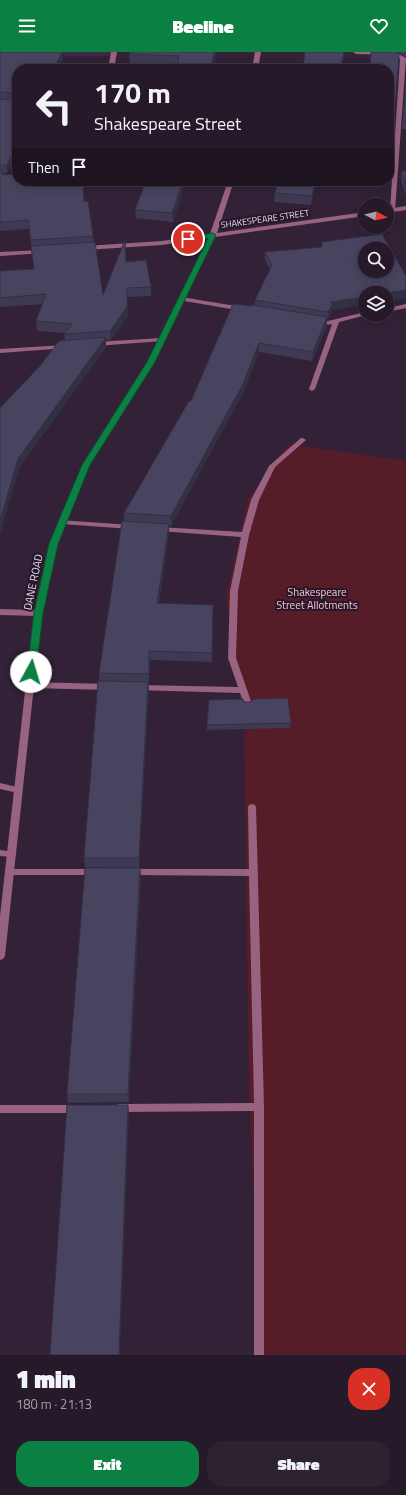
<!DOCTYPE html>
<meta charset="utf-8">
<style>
:root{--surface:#261929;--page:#2e2231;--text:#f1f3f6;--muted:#a4a0a8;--line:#423846;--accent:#0b8043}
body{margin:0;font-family:"Titillium Web",sans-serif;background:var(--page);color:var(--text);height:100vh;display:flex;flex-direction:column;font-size:15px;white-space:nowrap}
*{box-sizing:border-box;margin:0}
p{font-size:13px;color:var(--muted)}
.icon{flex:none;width:22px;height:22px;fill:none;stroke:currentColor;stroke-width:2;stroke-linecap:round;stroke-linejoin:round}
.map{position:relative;height:1303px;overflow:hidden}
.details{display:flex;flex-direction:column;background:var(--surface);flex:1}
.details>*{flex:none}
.banner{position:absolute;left:12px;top:12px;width:382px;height:122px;border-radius:16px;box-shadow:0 2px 10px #0003,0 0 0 1px var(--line);background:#261929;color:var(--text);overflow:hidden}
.needle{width:26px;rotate:97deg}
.buttons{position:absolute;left:358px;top:146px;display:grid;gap:8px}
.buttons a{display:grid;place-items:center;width:36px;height:36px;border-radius:50%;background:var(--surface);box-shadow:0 2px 10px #0003,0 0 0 1px var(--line);font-size:20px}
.pin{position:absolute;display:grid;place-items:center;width:34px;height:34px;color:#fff;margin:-17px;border:2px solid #fff;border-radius:50%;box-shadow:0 1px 4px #0007}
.me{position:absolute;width:44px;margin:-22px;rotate:6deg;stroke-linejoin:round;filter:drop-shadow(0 0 3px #0008)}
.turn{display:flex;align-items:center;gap:14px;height:84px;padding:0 16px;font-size:18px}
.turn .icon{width:52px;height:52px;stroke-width:2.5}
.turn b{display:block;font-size:28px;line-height:34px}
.then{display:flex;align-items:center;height:38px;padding:0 16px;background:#0003;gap:8px;font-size:15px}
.round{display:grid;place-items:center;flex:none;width:42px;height:42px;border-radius:16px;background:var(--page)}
.summary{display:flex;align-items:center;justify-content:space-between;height:68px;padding:0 16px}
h1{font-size:24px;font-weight:800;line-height:30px}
.primary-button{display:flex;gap:8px;margin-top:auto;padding:8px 16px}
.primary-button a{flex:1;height:46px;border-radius:16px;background:var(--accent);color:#fff;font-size:16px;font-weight:800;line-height:46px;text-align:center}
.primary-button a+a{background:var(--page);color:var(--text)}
header{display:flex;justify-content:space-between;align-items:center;height:52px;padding:0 16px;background:var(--accent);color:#fff;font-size:18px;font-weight:800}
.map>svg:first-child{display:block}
.built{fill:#3d2944}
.green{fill:#561d28}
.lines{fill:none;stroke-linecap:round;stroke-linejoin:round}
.lane{fill:#986381;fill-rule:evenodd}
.street{fill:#986381;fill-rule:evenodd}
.wall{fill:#3e3a53}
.shaded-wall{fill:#323043}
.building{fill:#484460;stroke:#323043;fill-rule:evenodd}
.route{fill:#0b8043;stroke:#07532c}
.labels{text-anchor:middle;stroke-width:4;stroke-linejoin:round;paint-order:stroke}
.far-street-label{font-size:9px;fill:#e6dbea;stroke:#27172d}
.street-label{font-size:11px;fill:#e6dbea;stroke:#27172d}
.park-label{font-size:11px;fill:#f7c4c9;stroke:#27172d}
</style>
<header><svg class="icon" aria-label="menu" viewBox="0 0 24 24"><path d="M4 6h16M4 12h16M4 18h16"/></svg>Beeline<svg class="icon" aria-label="heart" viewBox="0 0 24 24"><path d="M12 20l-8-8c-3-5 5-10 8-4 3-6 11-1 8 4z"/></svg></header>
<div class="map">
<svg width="406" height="1303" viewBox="0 0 406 1303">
<rect width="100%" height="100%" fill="#322137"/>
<path class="built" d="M0,0H111L110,4L0,3Z"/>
<path class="green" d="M289,392L406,409V1303H262L249,1042L244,668L226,544L248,447Z"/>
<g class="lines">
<g class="lane">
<path d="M111,0H117L114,17H108Z"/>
<path d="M353,0H395L406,6L395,159L393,160L390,158L400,7L392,3L356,2Z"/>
<path d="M181,245L242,255L245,257L242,259L179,248V246Z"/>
<path d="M406,252V256L387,260V256Z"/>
<path d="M365,260V263H367L339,270L315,337L312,339L310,338L309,337L332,272C327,273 318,273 313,269L314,268L328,269Z"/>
<path d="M161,286L164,288L163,289L96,294L93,292L96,290Z"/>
<path d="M65,293L67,294V296L0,301V297Z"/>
<path d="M301,386H303L306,388L275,415L259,448L249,483L238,539L236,606L252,652L251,654H245L240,641L135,638L134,636L138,633L238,635L228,606L230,539L241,485L159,479L155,477L159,475L242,480L251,448L269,414Z"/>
<path d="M59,468L131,473L135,475L131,477L62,472L58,470Z"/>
<path d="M0,557L38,558L42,561L38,564L0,563Z"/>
<path d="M30,630L107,632L111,635L107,638L30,636L26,633Z"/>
<path d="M0,731L21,736L22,738L21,740L18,741L0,737Z"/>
<path d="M252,752L255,753L256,755L264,1055V1303H254V1059L119,1060L116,1059L114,1056L116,1053L119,1052L254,1051L249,824L130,823L127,822L126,820L127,818L130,817H249L248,755L249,753Z"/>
<path d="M0,798L14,800L15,802L14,804L11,805L0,804Z"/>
<path d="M9,817H94L97,818L98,820L97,822L94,823H9L6,822L5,820L6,818Z"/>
<path d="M0,1053H77L80,1054L82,1057L80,1060L77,1061H0Z"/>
</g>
<g class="street">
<path d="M255,0H261L258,17H252Z"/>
<path d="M228,129H234L217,181L365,160V164L215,185L154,310L89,413L57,492L41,568L5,904L3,907L0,908V864L33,568L49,492L83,413L148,310L208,186L162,193L86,198L83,196L86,194L162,189L210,182Z"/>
<path d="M406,154V158L387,161V157Z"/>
<path d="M43,198L45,199V201L0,204V200Z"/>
</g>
</g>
<g class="wall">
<path d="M0,0H62L63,7L58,17H17V102L7,121H3L4,122L84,150L93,184L94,190L103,243L126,210L151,235V244L127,245L128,264L111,288H106V295L19,416L0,482V356L65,288L64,282L65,281L37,279L36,269L43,252L0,255V219L34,217L29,177L0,179Z"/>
<path d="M130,0H216L213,17L178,13L130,11L129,2Z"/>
<path d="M397,0H406V5Z"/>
<path d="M389,17L394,72V77H393L391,118H389Z"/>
<path d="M406,27V77H402Z"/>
<path d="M401,119H406V144L401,128Z"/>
<path d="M146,129H186L173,170L136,166L135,158Z"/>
<path d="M278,129H316L311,153L274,150L275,141Z"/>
<path d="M265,200L406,224V246L387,249V241H365V252L332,258V261L328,267H327V274L312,309L259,300L243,341L171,474H169V481L159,551L213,553L212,610L150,608L139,816L85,815L84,806L99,629V621L124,469V461L191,349L252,254L255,253V248L270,217L265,208Z"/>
<path d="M244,650L291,671L290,676L207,678V673Z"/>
<path d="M141,825L129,1050L68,1051L67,1042Z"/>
</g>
<g class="shaded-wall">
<path d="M62,0L63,7L58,17H54Z"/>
<path d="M214,0H216L213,17H211Z"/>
<path d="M344,0H345L342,17H340Z"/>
<path d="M17,93V102L7,121V113Z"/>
<path d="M183,129H186L173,170L172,161Z"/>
<path d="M315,129H316L311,153L312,144Z"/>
<path d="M406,238V246L387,249V241Z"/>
<path d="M365,245V252L332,258V261L328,267V260L331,250Z"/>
<path d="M127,255L128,264L111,288L110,279Z"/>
<path d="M327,265V274L312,309L313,300Z"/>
<path d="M106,285V295L19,416L0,482V469L18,407Z"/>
<path d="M259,291V300L243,341L171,474V464Z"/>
<path d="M169,472V481L157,561V551Z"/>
<path d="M149,599L150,608L149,631Z"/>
<path d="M148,630L149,640L139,816V806Z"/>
<path d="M140,816L141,825L129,1050L128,1042Z"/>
<path d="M128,1053L129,1061L120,1303H119Z"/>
</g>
<g class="building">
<path d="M0,0H62L54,17H17V46L16,41L0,40Z"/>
<path d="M130,0H214L211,17H177L179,4L129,2Z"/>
<path d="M305,0H344L340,17H303Z"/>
<path d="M371,0H393L399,3L394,72H393L392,113H389V17H370Z"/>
<path d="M406,29V70H403Z"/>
<path d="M0,47L17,48V93L7,113H0Z"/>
<path d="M0,118L3,119L2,122L17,123V129H83L84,150L88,149L93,184L31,188L28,168L0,170Z"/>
<path d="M401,119H406V133Z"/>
<path d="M146,129H183L172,161L135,158Z"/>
<path d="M278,129H315L312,144L275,141Z"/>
<path d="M382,182L406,224V238L387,241H365V245L331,250L332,253L328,260L255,248L272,213L265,200L322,195V190ZM365,197H387V219H365Z"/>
<path d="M125,188L126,210L146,208L151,235L127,236V255L110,279L64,282L72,272L36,269L46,242L0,246V219L34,217L31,194L95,190L103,243Z"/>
<path d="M233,252L252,254V253L327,265L313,300L259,291L243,332L171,464L124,461L189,349H191Z"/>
<path d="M106,285L18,407L0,469V356L40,314L59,289Z"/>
<path d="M122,469L169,472L157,551L213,553L212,601L149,599V622L99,621Z"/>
<path d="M98,629L148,630L139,806H84Z"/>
<path d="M288,646L291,671L207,673L209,648L243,647L244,650H251L254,647Z"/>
<path d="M85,816H140L128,1042H67Z"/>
<path d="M67,1053H128L119,1303H50Z"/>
</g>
<path class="route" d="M213,181L216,183L155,310L90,413L67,470L58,492L43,561L36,620L34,623H28L27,620L34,561L49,492L58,470L82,413L147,310L208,186L188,189L184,187L188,185Z"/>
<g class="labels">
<g class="far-street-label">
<text transform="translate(265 167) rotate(-8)" y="3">SHAKESPEARE STREET</text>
</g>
<g class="street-label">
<text transform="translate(33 530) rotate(-78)" y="4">DANE ROAD</text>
</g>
<g class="park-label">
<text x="317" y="544">Shakespeare<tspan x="317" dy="13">Street Allotments</tspan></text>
</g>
</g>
</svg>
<div class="buttons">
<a><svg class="needle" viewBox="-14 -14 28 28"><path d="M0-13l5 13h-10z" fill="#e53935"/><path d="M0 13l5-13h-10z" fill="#a4a0a8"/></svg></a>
<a><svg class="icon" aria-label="search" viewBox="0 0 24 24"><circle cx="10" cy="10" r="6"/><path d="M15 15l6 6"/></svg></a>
<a><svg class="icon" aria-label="layers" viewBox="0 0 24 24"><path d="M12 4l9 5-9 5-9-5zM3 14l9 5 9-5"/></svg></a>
</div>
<div class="pin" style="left:188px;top:187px;background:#d93025"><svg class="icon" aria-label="arrive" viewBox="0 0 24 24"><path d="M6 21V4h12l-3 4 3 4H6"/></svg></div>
<svg class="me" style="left:31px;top:620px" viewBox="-20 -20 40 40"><circle r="19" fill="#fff"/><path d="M0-13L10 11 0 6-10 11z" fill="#0b8043"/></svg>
<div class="banner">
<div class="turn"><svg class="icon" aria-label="left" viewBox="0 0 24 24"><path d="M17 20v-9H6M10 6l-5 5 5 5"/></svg><div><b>170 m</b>Shakespeare Street</div></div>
<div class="then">Then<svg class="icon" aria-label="arrive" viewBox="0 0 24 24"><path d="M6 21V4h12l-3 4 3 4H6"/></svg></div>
</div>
</div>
<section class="details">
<div class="summary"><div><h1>1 min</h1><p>180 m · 21:13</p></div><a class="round" style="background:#d93025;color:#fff"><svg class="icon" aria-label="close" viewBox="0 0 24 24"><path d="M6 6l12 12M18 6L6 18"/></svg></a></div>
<div class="primary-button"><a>Exit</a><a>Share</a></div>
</section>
